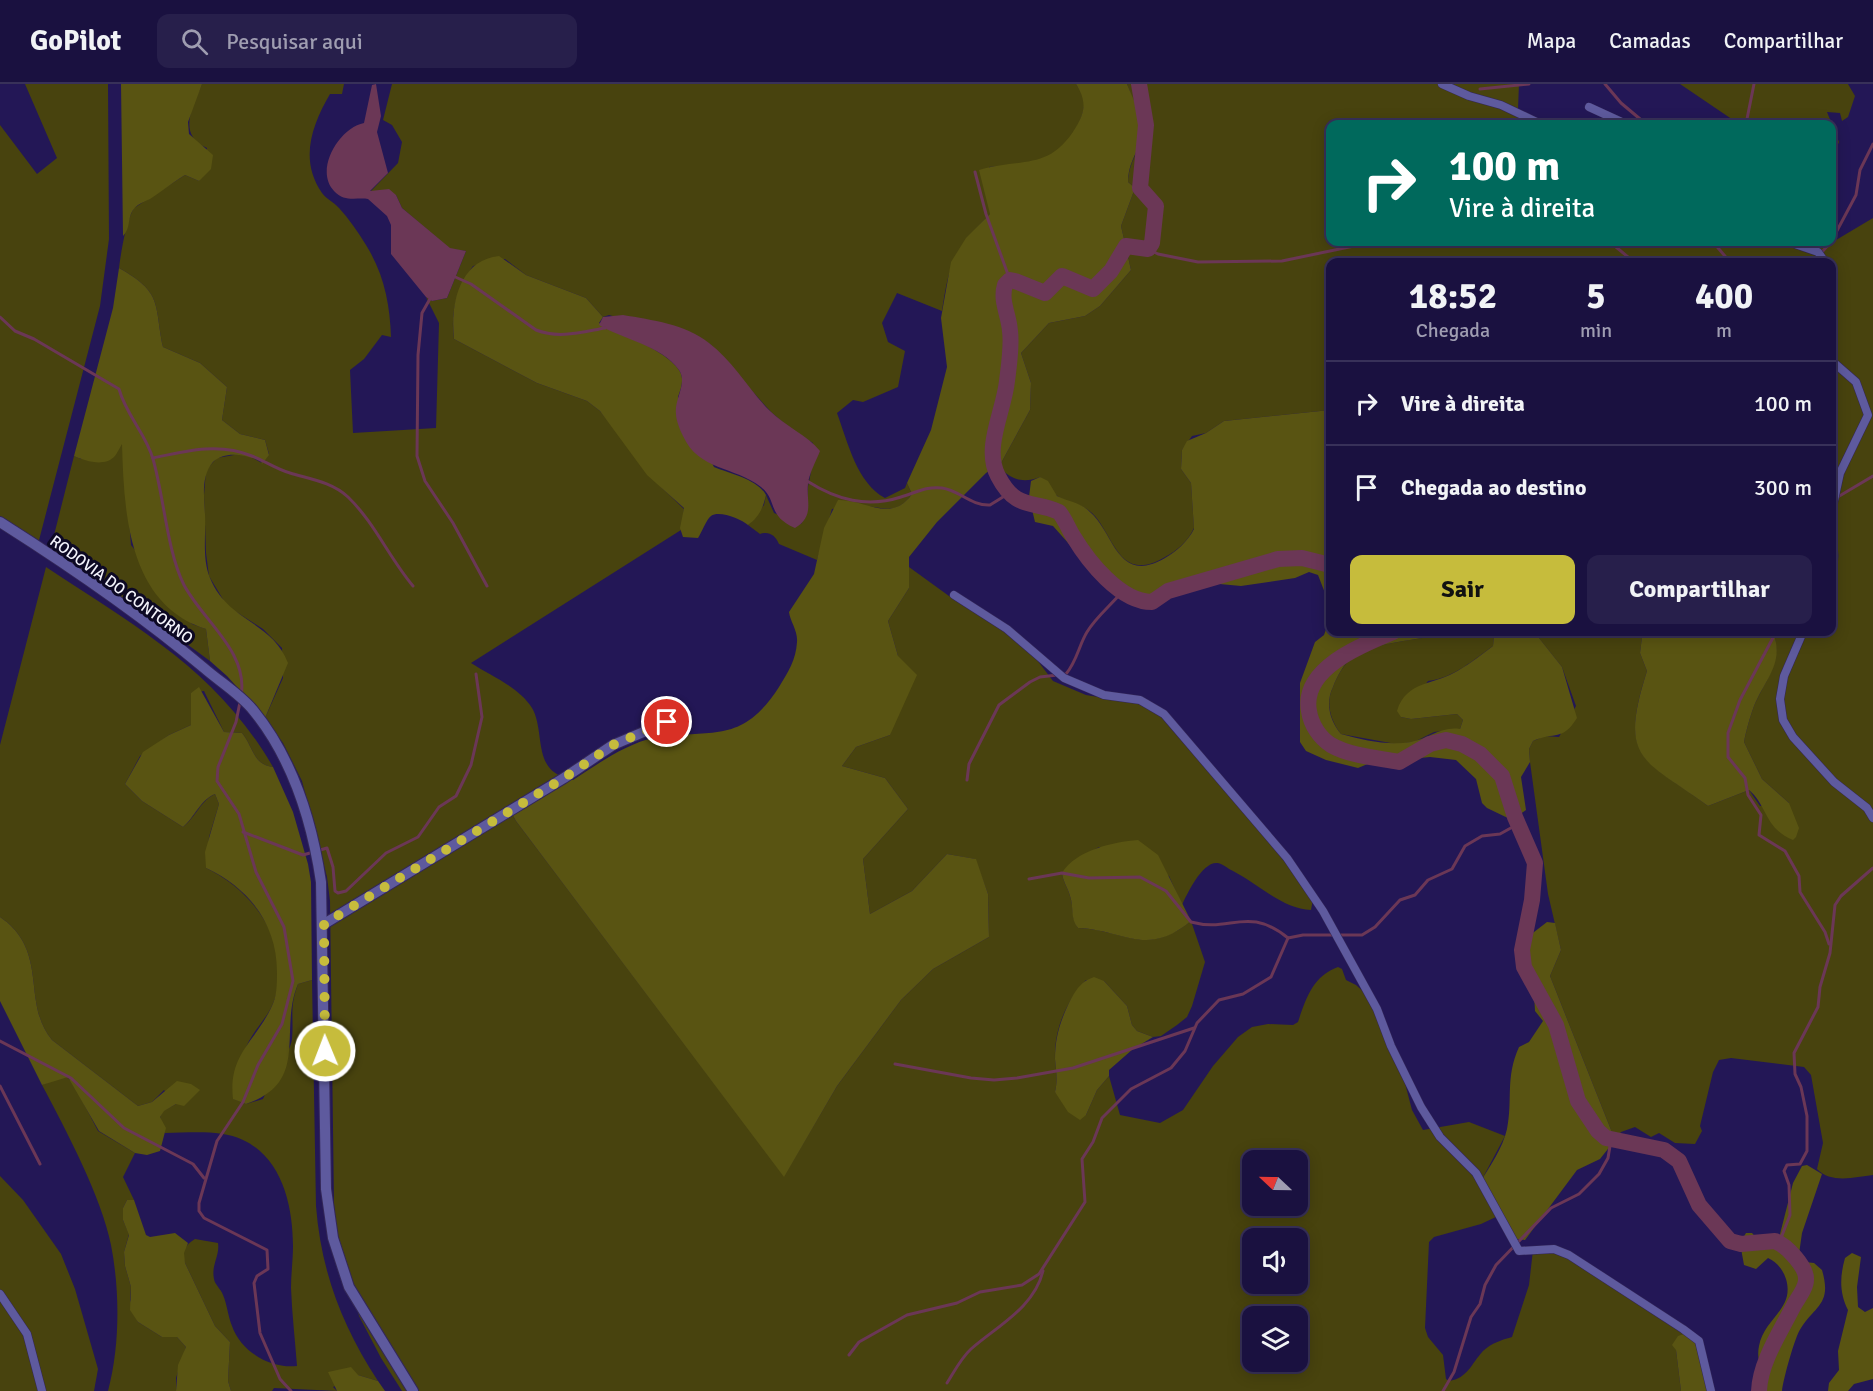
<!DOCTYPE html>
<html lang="pt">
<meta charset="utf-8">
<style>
:root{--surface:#1a1140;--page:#271f4b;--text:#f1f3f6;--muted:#9f9db1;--line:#383159;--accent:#c6bc3c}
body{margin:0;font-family:Signika,sans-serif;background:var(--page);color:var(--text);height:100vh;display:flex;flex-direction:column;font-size:22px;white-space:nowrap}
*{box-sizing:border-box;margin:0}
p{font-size:20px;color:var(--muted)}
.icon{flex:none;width:33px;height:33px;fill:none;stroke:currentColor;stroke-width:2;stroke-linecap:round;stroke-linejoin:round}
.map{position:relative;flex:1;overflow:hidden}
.sheet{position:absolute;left:1326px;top:174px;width:510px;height:378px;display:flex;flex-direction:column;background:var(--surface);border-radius:12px;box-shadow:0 3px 15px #0003,0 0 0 2px var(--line)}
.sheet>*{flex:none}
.hud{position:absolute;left:1326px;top:36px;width:510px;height:126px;border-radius:12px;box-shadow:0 3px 15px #0003,0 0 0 2px var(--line);background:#00695c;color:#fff;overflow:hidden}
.needle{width:39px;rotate:292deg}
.tools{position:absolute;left:1242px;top:1066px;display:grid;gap:12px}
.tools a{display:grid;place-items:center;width:66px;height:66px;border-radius:12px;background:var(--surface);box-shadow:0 3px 15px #0003,0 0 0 2px var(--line);font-size:30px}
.pin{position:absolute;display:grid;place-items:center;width:51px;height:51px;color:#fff;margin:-26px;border:3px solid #fff;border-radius:50%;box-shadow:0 2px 6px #0007}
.me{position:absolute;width:66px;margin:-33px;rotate:359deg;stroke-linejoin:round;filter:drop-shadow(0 0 4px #0008)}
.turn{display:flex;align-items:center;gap:21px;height:126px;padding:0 24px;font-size:27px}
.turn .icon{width:78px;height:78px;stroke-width:2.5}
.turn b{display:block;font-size:42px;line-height:51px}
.eta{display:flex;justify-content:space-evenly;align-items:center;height:102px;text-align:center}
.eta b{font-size:36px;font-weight:700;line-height:42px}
.action{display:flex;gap:12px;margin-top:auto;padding:12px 24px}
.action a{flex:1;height:69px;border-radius:12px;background:var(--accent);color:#111;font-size:24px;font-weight:700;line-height:69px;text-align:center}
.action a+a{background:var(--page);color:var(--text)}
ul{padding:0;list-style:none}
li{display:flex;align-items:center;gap:18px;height:84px;padding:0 24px;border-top:2px solid var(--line)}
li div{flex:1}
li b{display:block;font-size:22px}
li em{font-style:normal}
header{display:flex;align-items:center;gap:36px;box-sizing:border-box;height:84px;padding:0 30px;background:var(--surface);border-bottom:2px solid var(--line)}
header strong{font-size:28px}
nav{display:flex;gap:33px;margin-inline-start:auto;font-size:21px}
.search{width:420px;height:54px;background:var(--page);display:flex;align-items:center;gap:15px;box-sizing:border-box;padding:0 21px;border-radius:12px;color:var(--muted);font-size:22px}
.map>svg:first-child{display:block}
.green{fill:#48430e;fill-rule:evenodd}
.forest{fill:#595412}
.water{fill:#6b3756}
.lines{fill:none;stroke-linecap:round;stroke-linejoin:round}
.stream{stroke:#6b3756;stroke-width:3}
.river{stroke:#6b3756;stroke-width:16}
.street-casing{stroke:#332758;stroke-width:9}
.secondary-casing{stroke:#332758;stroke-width:12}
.street{stroke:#5e5a9e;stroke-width:8}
.secondary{stroke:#5e5a9e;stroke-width:10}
.route{stroke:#c6bc3c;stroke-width:10;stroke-dasharray:0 18}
.labels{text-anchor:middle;stroke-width:6;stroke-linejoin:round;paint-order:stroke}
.street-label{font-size:16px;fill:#f3f3fb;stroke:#0d0924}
</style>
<header>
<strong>GoPilot</strong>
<div class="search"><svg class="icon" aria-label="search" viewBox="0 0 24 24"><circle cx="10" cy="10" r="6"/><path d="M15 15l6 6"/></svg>Pesquisar aqui</div>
<nav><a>Mapa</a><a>Camadas</a><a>Compartilhar</a></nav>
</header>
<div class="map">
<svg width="1873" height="1307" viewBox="0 0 1873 1307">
<rect width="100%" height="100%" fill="#231756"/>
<g class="green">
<path d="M25,0H108L109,155L100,222L38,460L0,434V41L37,90L57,74Z"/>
<path d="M202,0H344L342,10H330C312,41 299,76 322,109C326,115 334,118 339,124C349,135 358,148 366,161C384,190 390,220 391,253L382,251L364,275L350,286L353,349L436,344L439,239L426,213L432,217L447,214L466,167L450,165L402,124L396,111L370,108L398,79L402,58L392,41L383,36L392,0H1076C1079,5 1084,11 1084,16C1086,36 1066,64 1048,73C1031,82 1008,81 989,83L990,130C953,168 950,176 942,227L897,209L882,239L888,258L905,267L898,303L863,318L853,316L837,329C848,359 857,399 885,414L905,404L907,399L912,410C896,433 882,422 861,422C851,422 842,424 832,425L817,476L779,460C775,451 769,447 760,450L748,441L764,421L766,411L774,429L801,440C814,421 804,415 809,398C812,384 813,373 813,359L792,346L771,328L710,260L609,231L603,233L586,214L526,191L505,175L473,182C457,205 450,227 454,255L537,299L587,317L600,327L662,404L684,425L681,446L471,579C491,592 519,603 532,624C545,646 533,684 564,693L510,726L516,737L784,1092L837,1002L901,916L933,885L989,853L988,810L975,775L947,770L912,807L870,830L863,775L908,725L885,694L842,682L856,663L890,651L898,572L888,537L909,504V483L949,512L975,523L1034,572L1053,597L1086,611L1141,620L1175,640L1293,783L1313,815L1311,826C1283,825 1258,800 1233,787C1228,785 1222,779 1217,779C1202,778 1187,810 1182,821L1169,792L1099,763L1074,778L1062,789C1063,798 1068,804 1070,812C1074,824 1071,834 1078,844C1125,846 1146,873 1191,837L1205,878L1192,922L1187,933L1177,941L1161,952L1153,953L1137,947L1132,941L1127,922L1104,897L1086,896C1066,917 1054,946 1055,975C1056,987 1058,995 1055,1008L1086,1031L1097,1006L1109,992L1120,1031L1160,1039L1183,1026L1213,982L1238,953L1252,943L1268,940L1293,941L1298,938C1306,914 1313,892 1338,883L1342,885L1346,896L1356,901L1366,910L1401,984L1412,1026L1423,1046L1469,1038L1505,1052L1480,1099L1498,1132L1481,1140L1434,1153L1429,1158L1425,1244L1428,1253L1443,1271L1446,1295L1449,1297C1468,1294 1471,1280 1483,1267C1492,1259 1501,1256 1512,1253L1529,1201L1533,1166L1555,1167L1690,1248L1676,1266L1681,1307H402L381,1274L359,1232L337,1150L334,1120L330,817L327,793L302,697L283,659L265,634L283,594L282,564L263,545L227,522L209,492L206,469L204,411L206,386L217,374L234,371L245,370L262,379L269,370L265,356L240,350L222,336L227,303L200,279L163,263C154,219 163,209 119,184C121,168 126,137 134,124L185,91L199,97L207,64C177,51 192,23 202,0ZM1252,1077H1298V1122H1252ZM1252,1155H1298V1200H1252ZM1252,1233H1298V1278H1252Z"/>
<path d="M1127,0H1519L1518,25L1545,40H1330V158L1831,159L1873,134V1091C1855,1093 1831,1100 1817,1085L1823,1059L1811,991L1804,983L1731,974L1719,976L1713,988L1700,1042L1702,1047L1695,1060L1675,1059L1659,1049L1651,1053L1635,1043L1621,1048L1615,1056L1550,892L1561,866L1548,810L1530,678L1529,665L1533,657L1545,652L1559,653L1576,622L1562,583L1534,548H1658L1642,553L1640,569L1647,587C1618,677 1644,674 1708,722L1749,706L1760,722L1789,719L1762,695L1744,658C1746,647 1750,633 1754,622C1764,598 1784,577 1773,548H1832V178H1330V326L1224,337L1206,349L1192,352L1182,366L1181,385L1191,399L1194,444C1188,457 1177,467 1165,473C1118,501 1114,450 1092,429C1081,419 1070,420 1059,413C1052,409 1046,399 1040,393C1025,399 1014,397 1002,386L1001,379L1030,326L1031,299L1021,269L1049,239L1085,232L1100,222L1131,186L1121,142L1135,104L1128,98C1129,78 1137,72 1140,57C1142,44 1132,12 1127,0Z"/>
<path d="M1680,0H1848L1855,12L1848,33L1842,37L1840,29L1827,28L1839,58L1832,74V40H1739Z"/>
<path d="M123,358L131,461L192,540L206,545L210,577L165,544L50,467L74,372L81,375Z"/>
<path d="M46,483C136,543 217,586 273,683C253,681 253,662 242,649L224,648L204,607L191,609V641L169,651L140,672L125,700L142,717L183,743C196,733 200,717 215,710L219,720L209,753L206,784C254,807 292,859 275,914C270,931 257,942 249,957C240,973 238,997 234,1015L246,1020L263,1015C270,1000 290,970 292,955C294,933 289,924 298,900L312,896L316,1122C321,1187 342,1242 378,1297L358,1291L333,1303L337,1307L274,1304L272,1307H231L228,1297L230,1258L215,1242L185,1179C181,1168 185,1161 195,1155L218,1159C220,1172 211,1181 214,1195C215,1201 221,1205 223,1211C227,1220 228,1232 232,1242C241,1268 271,1285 297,1282C295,1256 292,1230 291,1204C291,1190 293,1176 293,1162C293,1122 282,1074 243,1056C220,1045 189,1049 165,1049L160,1033L163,1027L176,1020L164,1006L152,1018L138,1022L52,956C21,919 50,867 0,833V661Z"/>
<path d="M1461,548H1491L1494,551L1493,562C1473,576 1454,594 1428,597L1401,633L1411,635L1457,630L1463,636L1460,645L1434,648L1414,658L1396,660L1341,650C1331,637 1325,619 1333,603C1337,592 1344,580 1353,572C1367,559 1438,553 1461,548Z"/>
<path d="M61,993H67L73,999L98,1047L135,1069L123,1093L134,1116H127L123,1124V1136L129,1150L124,1168L125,1182L131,1203L130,1216L138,1238L162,1253H177L186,1263L176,1294V1307H108C120,1262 120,1207 111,1161C102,1114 65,1044 42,1001Z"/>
<path d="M0,1092L23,1116L61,1170L75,1205L98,1285L94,1307H0Z"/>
</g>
<g class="forest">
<path d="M121,0H202L188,38L189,50L213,71L211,85L199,97L185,91C173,98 164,106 153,113C146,118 139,118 133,126C127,135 131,144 123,152Z"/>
<path d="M1076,0H1127C1134,18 1146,37 1140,58C1135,73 1128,81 1128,98L1135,104L1121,142L1131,186L1100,222L1085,232L1049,239L1021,269L1031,299L1030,326L1001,379L986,389L937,438L909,473V504L888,537L898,572L917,591L890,651L856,663L842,682L885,694L908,725L863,775L870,830L912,807L947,770L976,775L988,810L989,853L933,885L901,916L837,1002L784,1093L516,737L510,726L564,693L573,696C596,681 627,659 654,654C711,644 741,662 779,603C788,588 796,576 797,558C798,547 790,537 789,528L814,490L824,444L838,416C865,415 891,440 912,410L907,399L931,346L947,283L941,234L951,178L966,154L990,130L979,86C1021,73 1049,88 1076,43C1086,26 1086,16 1076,0Z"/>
<path d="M499,172L526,191L586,214L603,233L599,239C621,250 666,266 679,286C685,295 681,304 678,313L714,383C731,390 757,395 766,411C763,424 759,433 748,441C741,435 719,426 711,432C706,436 702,448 698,454L683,453L680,444L684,424L647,391L600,327L587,317L537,299L454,255C450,221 459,176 499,172Z"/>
<path d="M119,184C163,209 154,219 163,263L200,279L227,303L222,336L240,350L265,356L269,371L262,380L261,377C247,371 225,366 213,378C201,392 204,412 205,430C206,450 202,475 210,494C228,538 272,537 288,579L265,634L227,592L210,577L206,545C128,520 124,429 122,360C120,363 117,370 114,373C104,383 85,377 74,372L113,224Z"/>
<path d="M1330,326V522L1318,491L1309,488L1295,494L1241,502L1198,498L1148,511L1125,504L1110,506L1053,442L1035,438L1029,413L1031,397L1040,393L1048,397L1057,412C1069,418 1080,418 1090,428C1114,448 1117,502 1165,474C1177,467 1188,457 1194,445L1191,399L1181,385L1182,366L1187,357L1206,349L1224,337Z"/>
<path d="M1330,534V548H1461C1438,553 1367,559 1352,572C1344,580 1337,592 1333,603C1325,619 1330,637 1341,650C1364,656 1387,662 1411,658C1428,655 1441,642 1460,645L1463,636L1457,630L1411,635L1401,633L1397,627C1406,596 1436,601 1459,586C1471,579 1482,570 1493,562L1494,551L1491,548L1535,549L1562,583L1577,634C1562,658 1555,647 1533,657L1529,665L1530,678L1521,693L1526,726L1512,736L1487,724L1482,719L1476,695L1456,676L1430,673L1370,679L1358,684L1326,676L1306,667L1300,658V599L1315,558L1324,551Z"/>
<path d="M1658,548H1773C1785,579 1765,595 1754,622C1750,633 1746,647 1744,658L1762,695L1789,719L1799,744L1796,753L1793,756C1764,744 1768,722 1749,706L1708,722C1643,674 1618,678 1647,587L1640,569L1642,553Z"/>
<path d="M199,603L224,648L242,649C253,662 253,681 273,683L293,728L308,780L311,798L312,896L298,900C278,947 311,998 246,1020L233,1015C228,971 254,959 271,924C277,913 277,900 277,888C277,840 249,804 206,784L205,768L219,720L215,710C200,716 195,733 183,743L142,717L125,700L143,668L169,651L191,641V609Z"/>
<path d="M1138,756L1158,771L1191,837C1146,874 1125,846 1078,844C1070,835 1074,823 1070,812C1068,804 1063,798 1062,789C1076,766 1113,758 1138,756Z"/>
<path d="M0,833C50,867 21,919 52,956L138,1022L152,1018L177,997L191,1000L200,1006L184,1022L176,1020L164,1027L160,1033L166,1044L160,1067L147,1071L135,1069L99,1047L68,993L42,1001L0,917Z"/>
<path d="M1547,838L1555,839L1561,866L1550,892L1615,1056L1600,1075L1577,1086L1525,1156L1507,1154L1480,1099C1489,1083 1503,1064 1507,1045C1513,1015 1505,994 1519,963L1529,958L1543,937L1535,927L1533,892L1518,871L1525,855Z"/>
<path d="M1094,893L1104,897L1127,922L1132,941L1137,947L1153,953L1133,965L1109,986V992L1097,1006L1086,1031L1080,1036L1068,1028L1055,1008C1058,995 1056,987 1055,975C1055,952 1061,935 1071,915C1077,904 1082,897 1094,893Z"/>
<path d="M1807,1081L1822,1090L1802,1149L1799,1170L1805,1178L1814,1179L1822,1186C1832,1220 1816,1221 1801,1244C1795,1252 1783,1296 1782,1307H1756C1768,1283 1755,1282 1759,1262C1764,1234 1795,1225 1786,1195C1783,1186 1778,1179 1768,1174L1756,1185L1744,1181L1740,1159L1746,1149H1752C1759,1157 1768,1167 1778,1158L1793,1099L1802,1082Z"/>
<path d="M127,1116H134L146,1151L150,1153L175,1149L188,1159L184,1169L185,1179L215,1242L230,1258L228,1297L231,1307H176L178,1281L186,1263L177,1253H162L138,1238L130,1226L131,1203L125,1182L124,1168L129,1151L123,1136V1124Z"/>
<path d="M1852,1169L1861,1173L1857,1203L1858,1223L1865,1228L1873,1224V1295L1854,1300L1848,1307H1828L1829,1299L1839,1286L1838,1267L1848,1226C1839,1208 1840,1192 1845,1174Z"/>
<path d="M1690,1248L1698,1266L1707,1307H1681L1676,1266L1672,1261L1678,1252Z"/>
<path d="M351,1283L358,1291L378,1297L385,1307H337L328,1288Z"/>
</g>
<g class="water">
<path d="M376,0L381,32L377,48L388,89L370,107L389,105L396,111L402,124L450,164L466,167L447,214L432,217L426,213L391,170V141L387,132L368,115C357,113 345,119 334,107C314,86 339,44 364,39L372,1Z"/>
<path d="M623,231C652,236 685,240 709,259C733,277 749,306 770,327C785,342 807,351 820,367C816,377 809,390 808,400C806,417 815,432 795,444C767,432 778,417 761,403C734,382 699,387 683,352C680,346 676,336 676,330C674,315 688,299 679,286C661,261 624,256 599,241L603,233Z"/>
</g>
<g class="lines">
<g class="stream">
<path d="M1605,0L1621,19L1646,40"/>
<path d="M1480,5L1529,0"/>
<path d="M1746,40L1754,0"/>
<path d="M975,88L986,130L1010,196"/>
<path d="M1832,156L1856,111L1860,86L1873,60"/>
<path d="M1610,158L1634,178"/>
<path d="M1713,158L1730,178"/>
<path d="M1148,165L1158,170L1198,178L1282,177L1354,162"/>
<path d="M1813,178L1831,158"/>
<path d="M453,192L471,200L536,246C559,255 582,248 605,244"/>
<path d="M431,213L422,229L418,271L417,372L425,397L453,439L487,502"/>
<path d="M0,233L15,247L34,255L119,305C126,331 146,350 153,375C164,413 167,467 184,501C203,537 249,568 241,612"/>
<path d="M153,374C185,367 219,358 252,372C265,377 276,385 290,389C310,395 332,398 348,413C374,438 390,475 413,502"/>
<path d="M807,397C837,416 867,424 901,413C915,409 926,402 942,404C959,406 971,422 990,421L1011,408"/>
<path d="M1836,414L1873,392"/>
<path d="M1776,548L1740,616L1728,649V673L1745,694L1748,711L1761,731L1759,751L1785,767L1799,792L1800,808L1825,848L1829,860"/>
<path d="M240,618L236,638L218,683L217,697L239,730L256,788L284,843L293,897L282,940L258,981L243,1018L217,1057L199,1119V1127L204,1134L267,1166L268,1185L257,1192L254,1199L260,1249L280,1295L291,1307"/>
<path d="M967,696L969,680L999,621L1030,598L1040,593L1066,590C1077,577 1079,561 1087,548C1096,533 1110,522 1121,509"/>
<path d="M243,748L303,771L327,764L333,783L335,807L338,809L346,807L386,769L418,753L439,723L456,712L471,681L482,633L476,590"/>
<path d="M1029,795L1062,789L1089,794L1140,793L1166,807L1191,838C1231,849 1247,821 1288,854"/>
<path d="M1288,854L1303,851H1362L1375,843L1400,816L1415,811L1428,796L1452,785L1465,762L1482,752L1500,750L1518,740"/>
<path d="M0,957L71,994L124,1044L193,1080L204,1094"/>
<path d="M895,980L971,994L994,996L1017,994L1073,984L1194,944"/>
<path d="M0,1002L40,1080"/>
<path d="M1779,1159L1790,1131L1789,1101L1784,1087L1787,1081L1800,1080L1807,1067V1032L1801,1003L1795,990L1794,969L1818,923L1820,903L1830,869L1835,821L1841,812L1873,784"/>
<path d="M849,1271L859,1258L907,1231L957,1219L980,1208L1022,1201L1039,1190L1085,1118L1082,1075L1093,1058L1102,1034L1131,1005L1171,984L1185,967L1197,939L1219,916L1243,910L1271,893L1288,854"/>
<path d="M947,1299C954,1288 961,1274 971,1265C997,1242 1034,1224 1043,1187"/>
<path d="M1443,1307L1454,1288L1471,1233L1480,1220L1485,1201L1496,1181L1551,1124L1579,1110L1599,1090L1608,1074L1611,1056"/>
</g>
<g class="river">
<path d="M1139,0L1146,41L1140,104L1156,122L1152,159L1148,165L1126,162L1111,187L1093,205L1062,192L1045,209L1015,197L1010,196L1005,201C1000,217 1009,231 1010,247C1012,262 1009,281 1007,297C1004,327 983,364 998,392C1016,427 1033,416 1059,428C1065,435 1068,444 1073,452C1088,477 1120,518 1152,518L1168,507L1278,475L1302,474L1330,481"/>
<path d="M1393,548C1361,561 1301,585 1309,627C1311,641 1320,654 1331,661C1350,672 1378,674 1399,678L1430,660L1446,656L1462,660L1480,670L1502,692L1515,733L1535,779L1532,816L1522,866L1524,883L1556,941L1578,1017L1598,1047L1606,1054L1664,1066L1679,1077L1699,1121L1730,1157L1741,1160L1775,1157C1787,1162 1807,1183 1806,1196C1806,1204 1798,1214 1794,1221C1781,1247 1760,1278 1759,1307"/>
</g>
<g class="street-casing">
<g id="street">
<path d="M1442,0L1469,12L1501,21L1541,40"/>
<path d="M1589,23L1626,40"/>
<path d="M1789,158L1818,168L1825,178"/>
<path d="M1832,277L1856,298L1868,331L1840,389L1832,426"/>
<path d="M1832,452L1834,472L1832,491"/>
<path d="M954,511L1007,545L1064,594L1104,611L1140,616L1164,630L1287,774L1323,827L1377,925L1391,962L1421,1023L1440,1053L1476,1089L1519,1167L1554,1165L1569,1171L1683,1245L1699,1257L1711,1307"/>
<path d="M1803,548L1784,592L1780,615L1783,636L1793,653L1834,698L1867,724L1873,734"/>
<path d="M0,1210L27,1250L42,1307"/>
</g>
</g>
<g class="secondary-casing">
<g id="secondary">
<path d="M0,438C71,483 140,530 204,584C220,598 240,610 253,626C293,675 312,737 321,798L326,1105L333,1154L349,1203L413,1307"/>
<path d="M324,840L564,694L613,661L667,638"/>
</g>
</g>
<use href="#street" class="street"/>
<use href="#secondary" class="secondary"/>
</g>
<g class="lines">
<path class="route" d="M325,967L324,840L564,694L613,661L667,638"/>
</g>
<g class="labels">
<g class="street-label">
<text transform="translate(122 505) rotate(36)" y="6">RODOVIA DO CONTORNO</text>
</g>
</g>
</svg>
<div class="tools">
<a><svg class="needle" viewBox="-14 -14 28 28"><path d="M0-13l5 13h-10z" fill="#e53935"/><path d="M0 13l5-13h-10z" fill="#9f9db1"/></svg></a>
<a><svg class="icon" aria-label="sound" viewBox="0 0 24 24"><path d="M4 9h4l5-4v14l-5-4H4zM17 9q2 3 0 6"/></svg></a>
<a><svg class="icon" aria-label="layers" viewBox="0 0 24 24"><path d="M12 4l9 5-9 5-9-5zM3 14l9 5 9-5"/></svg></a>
</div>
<div class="pin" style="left:667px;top:638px;background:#d93025"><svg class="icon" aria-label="arrive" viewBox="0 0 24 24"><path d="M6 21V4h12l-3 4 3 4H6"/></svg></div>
<svg class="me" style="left:325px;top:967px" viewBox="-20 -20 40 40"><circle r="17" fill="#c6bc3c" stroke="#fff" stroke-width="3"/><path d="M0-11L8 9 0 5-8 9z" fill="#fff"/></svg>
<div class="hud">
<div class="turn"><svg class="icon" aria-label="right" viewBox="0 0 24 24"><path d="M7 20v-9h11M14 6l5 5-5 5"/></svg><div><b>100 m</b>Vire à direita</div></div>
</div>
<section class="sheet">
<div class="eta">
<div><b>18:52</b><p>Chegada</p></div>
<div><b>5</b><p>min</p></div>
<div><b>400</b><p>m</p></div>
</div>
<ul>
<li><svg class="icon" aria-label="right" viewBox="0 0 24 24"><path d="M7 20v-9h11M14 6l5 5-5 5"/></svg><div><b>Vire à direita</b></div><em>100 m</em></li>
<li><svg class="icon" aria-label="arrive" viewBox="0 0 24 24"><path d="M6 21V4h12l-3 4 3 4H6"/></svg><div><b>Chegada ao destino</b></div><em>300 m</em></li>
</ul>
<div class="action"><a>Sair</a><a>Compartilhar</a></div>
</section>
</div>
